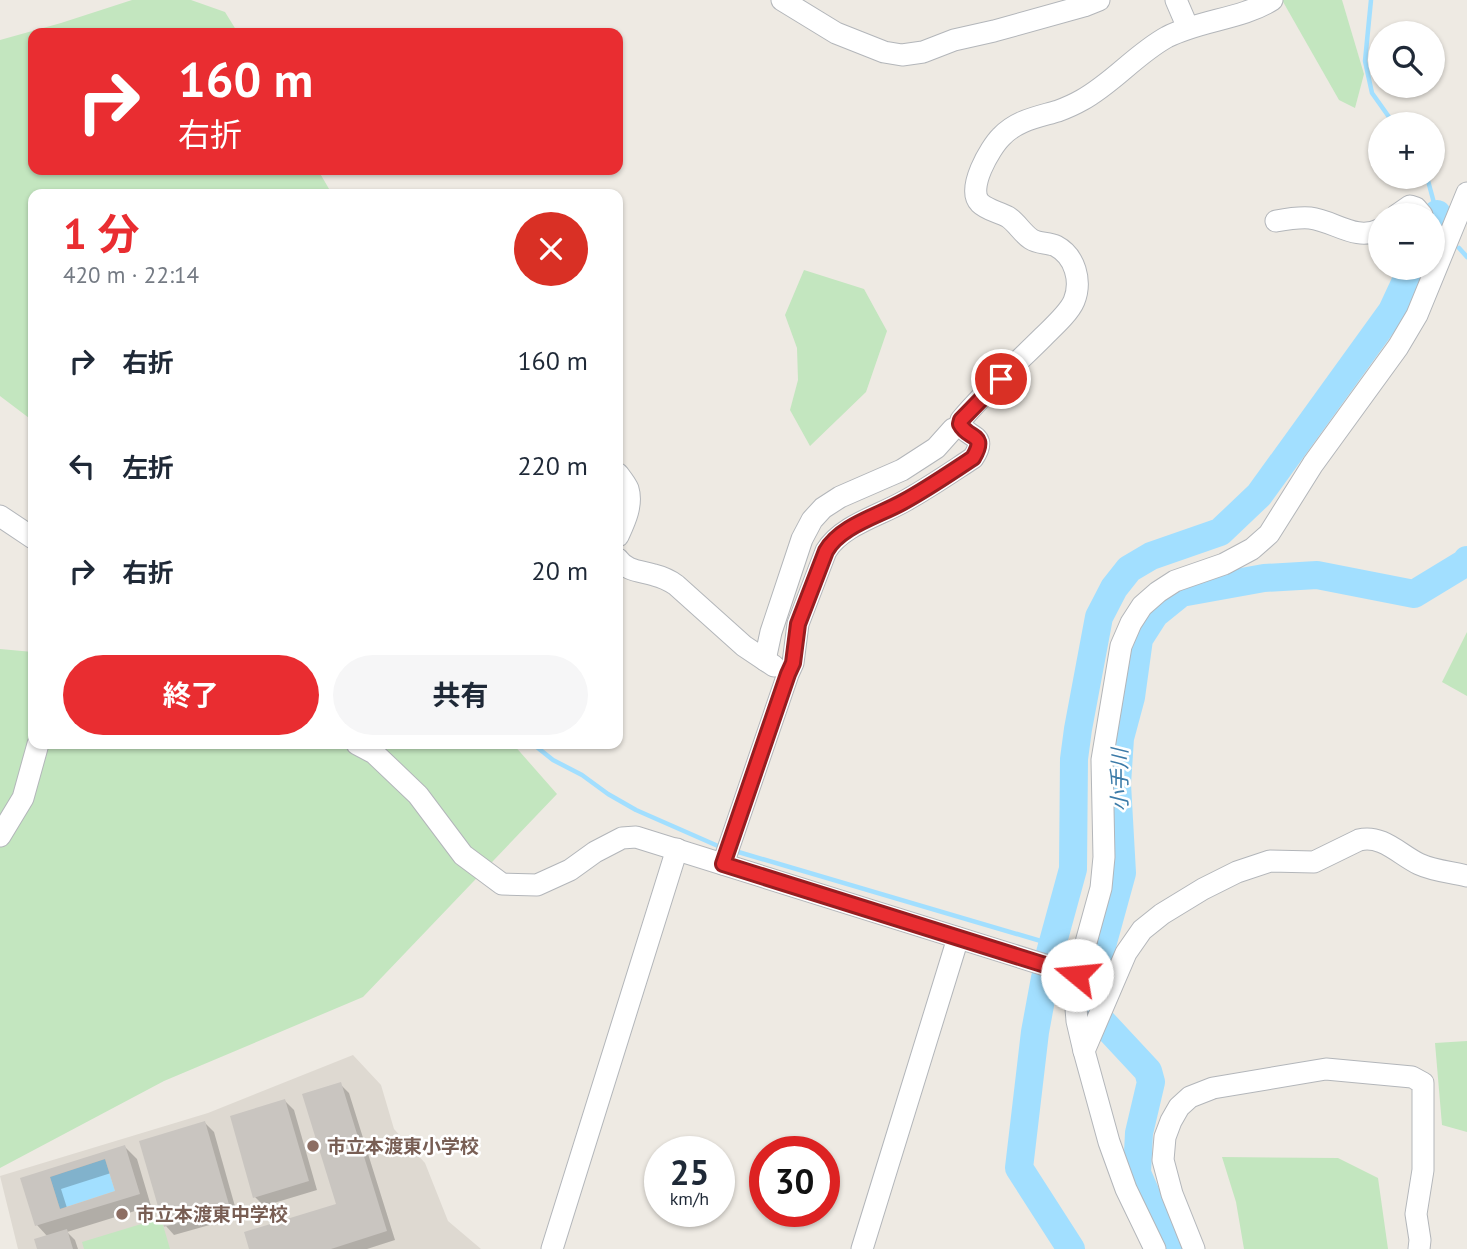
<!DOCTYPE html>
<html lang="ja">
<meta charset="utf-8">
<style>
:root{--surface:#fff;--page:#f6f6f7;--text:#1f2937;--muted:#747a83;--accent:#e92d31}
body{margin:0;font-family:"PT Sans","Noto Sans JP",sans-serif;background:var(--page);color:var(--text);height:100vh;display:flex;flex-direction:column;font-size:26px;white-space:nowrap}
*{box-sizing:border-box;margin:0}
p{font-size:23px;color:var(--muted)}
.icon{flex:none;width:38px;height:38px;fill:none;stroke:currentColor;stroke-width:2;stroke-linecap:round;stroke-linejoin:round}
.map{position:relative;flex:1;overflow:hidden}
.side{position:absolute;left:28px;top:189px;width:595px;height:560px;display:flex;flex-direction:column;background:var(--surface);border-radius:14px;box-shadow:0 2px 5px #0004}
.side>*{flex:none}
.top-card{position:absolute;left:28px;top:28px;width:595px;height:147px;border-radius:14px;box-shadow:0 2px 5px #0004;background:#e92d31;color:#fff;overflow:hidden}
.buttons{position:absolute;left:1368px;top:21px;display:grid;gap:14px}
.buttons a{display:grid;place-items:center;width:77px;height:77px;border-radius:50%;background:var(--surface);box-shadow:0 2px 5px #0004;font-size:35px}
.speed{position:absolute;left:644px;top:1136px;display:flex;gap:14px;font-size:35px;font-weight:700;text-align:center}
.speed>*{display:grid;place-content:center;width:91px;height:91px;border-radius:50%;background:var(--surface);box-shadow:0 2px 5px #0004;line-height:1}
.speed small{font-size:18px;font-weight:400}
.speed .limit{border:10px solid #d22;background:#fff;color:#111}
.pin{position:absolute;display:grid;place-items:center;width:60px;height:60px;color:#fff;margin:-30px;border:4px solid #fff;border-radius:50%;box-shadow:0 2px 7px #0007}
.me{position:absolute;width:77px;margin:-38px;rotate:287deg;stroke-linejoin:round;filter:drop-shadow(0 0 5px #0008)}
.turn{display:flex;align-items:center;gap:24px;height:147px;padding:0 35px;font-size:32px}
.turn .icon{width:91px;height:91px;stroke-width:2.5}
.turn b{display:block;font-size:49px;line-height:60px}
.round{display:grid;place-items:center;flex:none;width:74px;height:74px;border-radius:37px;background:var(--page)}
.overview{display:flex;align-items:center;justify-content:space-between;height:119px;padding:0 35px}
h1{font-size:42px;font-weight:700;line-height:52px;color:var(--accent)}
.button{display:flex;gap:14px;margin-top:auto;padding:14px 35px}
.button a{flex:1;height:80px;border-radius:42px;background:var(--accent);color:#fff;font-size:28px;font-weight:700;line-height:80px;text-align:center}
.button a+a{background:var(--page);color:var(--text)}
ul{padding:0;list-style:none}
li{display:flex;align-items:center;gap:21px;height:105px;padding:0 35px}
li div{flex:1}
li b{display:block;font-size:26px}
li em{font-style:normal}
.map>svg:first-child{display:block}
.education{fill:#ded9d1}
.green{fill:#c3e6bf}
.water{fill:#a2dfff}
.shadow{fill:#0003;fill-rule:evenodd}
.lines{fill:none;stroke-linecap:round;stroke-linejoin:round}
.stream{stroke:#a2dfff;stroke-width:4.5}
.river{stroke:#a2dfff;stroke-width:28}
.building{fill:#c9c5c0;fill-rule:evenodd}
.minor-casing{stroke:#b3b6ba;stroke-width:23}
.minor{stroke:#fff;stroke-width:21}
.route-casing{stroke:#971d20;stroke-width:18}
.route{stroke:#e92d31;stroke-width:12}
.education-dot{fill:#8d6e63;stroke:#fff;stroke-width:2.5}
.labels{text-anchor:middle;stroke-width:5;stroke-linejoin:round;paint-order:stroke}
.education-label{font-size:19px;font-weight:bold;fill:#785e54;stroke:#fff;text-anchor:start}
.water-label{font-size:21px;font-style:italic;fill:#3c7ba8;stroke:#fff}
</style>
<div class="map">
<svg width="1467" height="1249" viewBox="0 0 1467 1249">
<rect width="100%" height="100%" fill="#eeeae3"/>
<path class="education" d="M353,1055L381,1085L394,1129L425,1163L448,1221L481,1249H18L0,1176L208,1113Z"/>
<g class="green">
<path d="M132,0H191L225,12L238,33H33V170H318L332,194H33V421L0,396V40L61,23Z"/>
<path d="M1282,0H1342L1364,74L1355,108L1339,100Z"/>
<path d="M804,270L864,289L887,331L866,392L810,446L790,410L798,380L797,348L785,315Z"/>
<path d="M1467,632V696L1442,682Z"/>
<path d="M0,649L33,652V744H513L557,794L363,997L164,1081L0,1168Z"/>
<path d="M1467,1041V1132L1442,1125L1435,1043Z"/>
<path d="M1222,1157L1338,1158L1378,1178L1388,1249H1244L1236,1202Z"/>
<path d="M161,1218L170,1249H84L82,1242Z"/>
</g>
<path class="water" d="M105,1159L115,1191L60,1209L50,1177Z"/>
<g class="shadow">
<path d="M340,1084L349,1093L395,1240L367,1249H251L338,1205Z"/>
<path d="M285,1101L294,1110L317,1190L264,1206L255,1197Z"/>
<path d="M205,1123L214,1132L238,1217L174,1235L166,1226Z"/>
<path d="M125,1147L137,1159L151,1206L67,1232L75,1240L78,1249H39L48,1237L37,1225L23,1179ZM111,1173L117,1193L67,1208L61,1189Z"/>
</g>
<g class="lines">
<g class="stream">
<path d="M1371,0L1365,61L1372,93L1394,124"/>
<path d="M1427,177L1437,214L1441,221"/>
<path d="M1459,248L1467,257"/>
<path d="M533,744L553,760L582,775L608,794L636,810L718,846"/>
<path d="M735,851L1051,944"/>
</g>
<g class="river">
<path d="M1433,221L1437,214"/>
<path d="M1050,953L1073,869L1074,759L1078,729L1099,617L1114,588L1129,569L1151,556L1220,532L1259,495L1392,311L1412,268"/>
<path d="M1045,978L1035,1032L1019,1168L1071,1249"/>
<path d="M1173,1249L1153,1210L1137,1173L1139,1133L1151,1082L1148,1071L1093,1012L1089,993L1122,873L1117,784L1120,738L1131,697L1139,639L1155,614L1181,593L1264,578L1317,575L1414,594L1465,563L1467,560"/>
</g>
</g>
<g class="building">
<path d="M341,1082L387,1231L331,1249H249L244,1232L336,1204L302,1094Z"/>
<path d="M285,1099L309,1181L253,1198L230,1116Z"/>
<path d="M205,1121L230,1208L164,1227L139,1141Z"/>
<path d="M125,1145L140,1194L35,1226L20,1178ZM105,1159L115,1191L60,1209L50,1177Z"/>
<path d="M67,1229L73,1249H37L34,1239Z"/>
</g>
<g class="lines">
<g class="minor-casing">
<g id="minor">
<path d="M782,0L836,33L884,52L902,55L923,52L954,40L994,31L1084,6L1099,0"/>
<path d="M1176,0L1188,28"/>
<path d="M1397,215L1410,206L1416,208L1422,215"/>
<path d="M1276,221C1287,219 1298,217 1310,218C1335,221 1356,242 1381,229"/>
<path d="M618,474C621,478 626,484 628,489C633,505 624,523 618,536"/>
<path d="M0,516L33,538"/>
<path d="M618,559C626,571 641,571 654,575C662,577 669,580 676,585L744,646L774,666"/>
<path d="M765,660L771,632L802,539L812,520L823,508L840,497L902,470L936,448L953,429L961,427"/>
<path d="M357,744L374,753L418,795L463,855L502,884L537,885L570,870L595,852L622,838L636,837L1077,975"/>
<path d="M0,836L23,798L38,744"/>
<path d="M723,864L788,674L793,663L798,624L826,551C841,526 878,516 903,502C927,489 950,473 973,458C989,434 968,439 960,424L961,420C985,391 1017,363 1043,337C1052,328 1069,313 1074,301C1082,281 1075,256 1056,246C1048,242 1038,244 1031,239C1022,233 1017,223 1008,217C999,212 987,210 980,203C966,189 990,148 1001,137C1017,120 1038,117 1058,111C1066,108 1075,104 1082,100C1113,83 1136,54 1167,37C1200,20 1242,19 1272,0"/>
<path d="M1084,1051L1126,953L1142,930L1162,914L1203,889L1237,872L1270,861L1314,862L1359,840C1382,834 1400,855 1419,864C1434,871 1451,872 1467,876"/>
<path d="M552,1249L677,849"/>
<path d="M862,1249L958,938"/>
<path d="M1155,1249L1126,1189L1109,1142L1084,1051L1077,1021L1075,996L1077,975L1101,888L1104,857L1102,760L1121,646L1131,623L1142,606L1158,592L1175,581L1224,564L1252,549L1269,534L1313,464L1398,347L1417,315L1467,193"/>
<path d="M1194,1249L1172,1194L1163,1160L1165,1137L1171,1121L1179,1107L1190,1097L1213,1088L1326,1069L1412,1077L1423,1083V1170L1416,1214L1420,1240L1419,1249"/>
</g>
</g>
<use href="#minor" class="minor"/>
</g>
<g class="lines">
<g class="route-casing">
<path id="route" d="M1001,379L961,420L960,424C968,440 988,433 973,458C950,473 927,489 903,502C878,516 840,526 826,551L798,624L793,663L788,674L723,864L1077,975"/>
</g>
<use href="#route" class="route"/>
</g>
<g class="education-dot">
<circle cx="313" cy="1146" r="7"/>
<circle cx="122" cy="1214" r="7"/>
</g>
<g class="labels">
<g class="education-label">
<text x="327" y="1153">市立本渡東小学校</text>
<text x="136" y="1221">市立本渡東中学校</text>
</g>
<g class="water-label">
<text transform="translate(1120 780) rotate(-90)" y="7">小手川</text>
</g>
</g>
</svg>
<div class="buttons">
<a><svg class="icon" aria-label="search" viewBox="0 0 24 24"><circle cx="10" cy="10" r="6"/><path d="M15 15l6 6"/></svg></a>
<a>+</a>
<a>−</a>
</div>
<div class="speed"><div>25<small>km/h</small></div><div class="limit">30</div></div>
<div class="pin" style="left:1001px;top:379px;background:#d93025"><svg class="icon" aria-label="arrive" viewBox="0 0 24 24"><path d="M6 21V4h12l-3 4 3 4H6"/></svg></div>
<svg class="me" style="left:1077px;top:975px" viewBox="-20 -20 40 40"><circle r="19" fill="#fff"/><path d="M0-13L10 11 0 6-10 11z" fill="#e92d31"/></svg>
<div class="top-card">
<div class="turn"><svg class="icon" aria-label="right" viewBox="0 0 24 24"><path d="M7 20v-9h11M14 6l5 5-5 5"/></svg><div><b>160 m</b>右折</div></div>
</div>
<section class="side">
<div class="overview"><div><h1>1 分</h1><p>420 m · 22:14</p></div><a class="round" style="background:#d93025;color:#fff"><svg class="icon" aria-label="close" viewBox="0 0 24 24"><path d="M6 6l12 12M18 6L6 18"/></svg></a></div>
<ul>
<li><svg class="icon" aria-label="right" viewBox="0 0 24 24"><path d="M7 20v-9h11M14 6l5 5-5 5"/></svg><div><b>右折</b></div><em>160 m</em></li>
<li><svg class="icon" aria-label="left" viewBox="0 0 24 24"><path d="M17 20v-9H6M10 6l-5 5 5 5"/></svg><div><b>左折</b></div><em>220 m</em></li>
<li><svg class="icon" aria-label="right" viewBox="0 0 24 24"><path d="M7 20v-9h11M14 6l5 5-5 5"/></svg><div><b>右折</b></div><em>20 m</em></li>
</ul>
<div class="button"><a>終了</a><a>共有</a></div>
</section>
</div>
